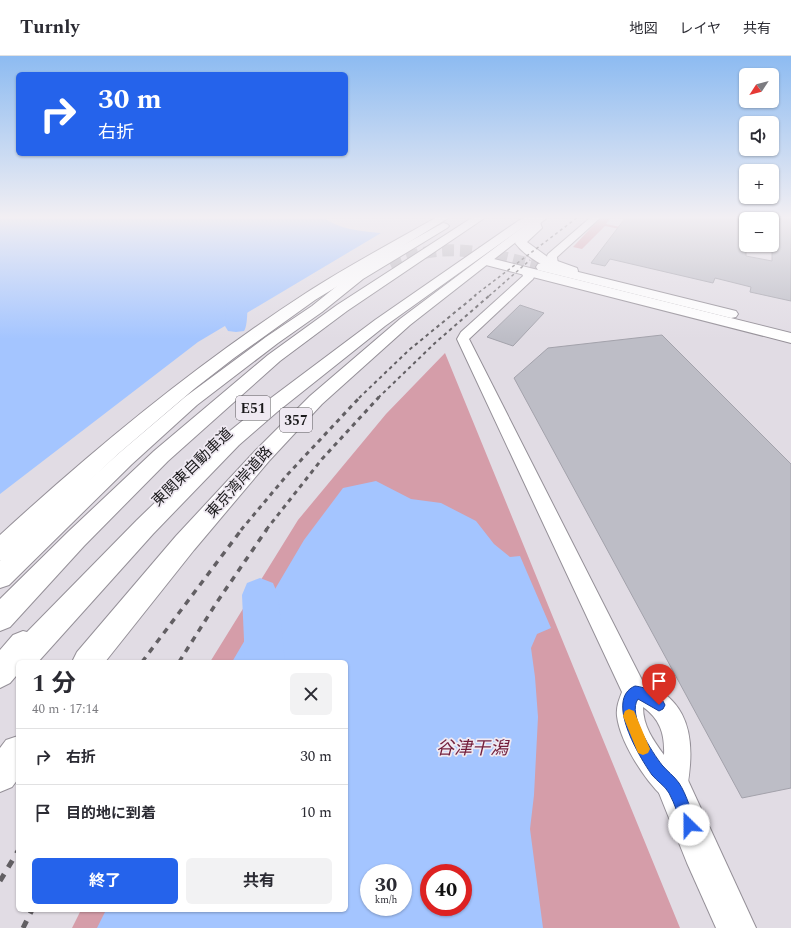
<!DOCTYPE html>
<html lang="ja">
<meta charset="utf-8">
<style>
:root{--surface:#fff;--page:#f2f2f3;--text:#2b2b33;--muted:#7c7c81;--line:#e1e1e2;--accent:#2563eb}
body{margin:0;font-family:Spectral,"Noto Sans JP",serif;background:var(--page);color:var(--text);height:100vh;display:flex;flex-direction:column;font-size:15px;white-space:nowrap}
*{box-sizing:border-box;margin:0}
p{font-size:13px;color:var(--muted)}
.icon{flex:none;width:22px;height:22px;fill:none;stroke:currentColor;stroke-width:2;stroke-linecap:round;stroke-linejoin:round}
.map{position:relative;flex:1;overflow:hidden}
.side{position:absolute;left:16px;top:604px;width:332px;height:252px;display:flex;flex-direction:column;background:var(--surface);border-radius:6px;box-shadow:0 1px 3px #0004}
.side>*{flex:none}
.guide{position:absolute;left:16px;top:16px;width:332px;height:84px;border-radius:6px;box-shadow:0 1px 3px #0004;background:#2563eb;color:#fff;overflow:hidden}
.needle{width:26px;rotate:234deg}
.fabs{position:absolute;left:739px;top:12px;display:grid;gap:8px}
.fabs a{display:grid;place-items:center;width:40px;height:40px;border-radius:6px;background:var(--surface);box-shadow:0 1px 3px #0004;font-size:20px}
.speed{position:absolute;left:360px;top:808px;display:flex;gap:8px;font-size:20px;font-weight:700;text-align:center}
.speed>*{display:grid;place-content:center;width:52px;height:52px;border-radius:50%;background:var(--surface);box-shadow:0 1px 3px #0004;line-height:1}
.speed small{font-size:10px;font-weight:400}
.speed .limit{border:6px solid #d22;background:#fff;color:#111}
.pin{position:absolute;display:grid;place-items:center;width:34px;height:34px;color:#fff;margin:-41px -17px;border-radius:50% 50% 50% 0;rotate:-45deg;box-shadow:0 0 4px #0007}
.pin .icon{rotate:45deg}
.me{position:absolute;width:44px;margin:-22px;rotate:337deg;stroke-linejoin:round;filter:drop-shadow(0 0 3px #0008)}
.turn{display:flex;align-items:center;gap:14px;height:84px;padding:0 16px;font-size:18px}
.turn .icon{width:52px;height:52px;stroke-width:2.5}
.turn b{display:block;font-size:28px;line-height:34px}
.round{display:grid;place-items:center;flex:none;width:42px;height:42px;border-radius:6px;background:var(--page)}
.head{display:flex;align-items:center;justify-content:space-between;height:68px;padding:0 16px}
h1{font-size:24px;font-weight:700;line-height:30px}
.action{display:flex;gap:8px;margin-top:auto;padding:8px 16px}
.action a{flex:1;height:46px;border-radius:6px;background:var(--accent);color:#fff;font-size:16px;font-weight:700;line-height:46px;text-align:center}
.action a+a{background:var(--page);color:var(--text)}
ul{padding:0;list-style:none}
li{display:flex;align-items:center;gap:12px;height:56px;padding:0 16px;border-top:1px solid var(--line)}
li div{flex:1}
li b{display:block;font-size:15px}
li em{font-style:normal}
header{display:flex;align-items:center;gap:24px;box-sizing:border-box;height:56px;padding:0 20px;background:var(--surface);border-bottom:1px solid var(--line)}
header strong{font-size:19px}
nav{display:flex;gap:22px;margin-inline-start:auto;font-size:14px}
.map>svg:first-child{display:block}
.green{fill:#d59da9;fill-rule:evenodd}
.water{fill:#a4c5ff;fill-rule:evenodd}
.lines{fill:none;stroke-linecap:round;stroke-linejoin:round}
.river{fill:#a4c5ff;fill-rule:evenodd}
.building{fill:#bdbdc6;stroke:#a3a2ab}
.motorway-tunnel{stroke:#b9b5bc;stroke-width:12;stroke-dasharray:12 6;stroke-linecap:butt}
.minor-casing{stroke:#959098;stroke-width:2}
.tertiary-casing{stroke:#959098;stroke-width:2}
.trunk-casing{stroke:#959098;stroke-width:2}
.motorway-casing{stroke:#959098;stroke-width:2}
.minor{fill:#fff;fill-rule:evenodd}
.tertiary{fill:#fff;fill-rule:evenodd}
.trunk{fill:#fff;fill-rule:evenodd}
.motorway{fill:#fff;fill-rule:evenodd}
.rail-far4{stroke:#625f63;stroke-width:1.5;stroke-dasharray:3 3;stroke-linecap:butt}
.rail-far3{stroke:#625f63;stroke-width:2;stroke-dasharray:3.5 3.5;stroke-linecap:butt}
.rail-far2{stroke:#625f63;stroke-width:3;stroke-dasharray:4.5 4.5;stroke-linecap:butt}
.rail-far1{stroke:#625f63;stroke-width:3.5;stroke-dasharray:6 6;stroke-linecap:butt}
.rail{stroke:#625f63;stroke-width:5;stroke-dasharray:8 8;stroke-linecap:butt}
.route{fill:#2563eb;stroke:#184099}
.slow{fill:#f59e0b}
.labels{text-anchor:middle;stroke-width:3.5;stroke-linejoin:round;paint-order:stroke}
.shield{fill:#efe9f2;stroke:#5b585c;stroke-width:1}
.shield-label{font-size:14px;font-weight:bold;fill:#1b1a1c}
.street-label{font-size:15px;fill:#1b1a1c;stroke:#efe9f2}
.near-park-label{font-size:18px;font-style:italic;fill:#731e3b;stroke:#efe9f2}
</style>
<header>
<strong>Turnly</strong>
<nav><a>地図</a><a>レイヤ</a><a>共有</a></nav>
</header>
<div class="map">
<svg width="791" height="872" viewBox="0 0 791 872">
<rect width="100%" height="100%" fill="#e1dce4"/>
<g class="green">
<path d="M601,161H611L606,168L726,193L725,195L605,170L582,193L573,191Z"/>
<path d="M445,297L680,872H72L81,854H346V606H210L298,464L386,358ZM369,817H403V851H369ZM429,817H463V851H429Z"/>
</g>
<g class="water">
<path d="M0,161H323C340,174 361,175 381,177L198,286L0,438Z"/>
<path d="M376,425L411,443L441,447L476,465L494,488L510,501L520,500L551,572L537,578L531,592L535,621L538,661L534,739L530,773L543,872H97L106,854H346V606H232L304,484L343,432ZM369,817H403V851H369ZM429,817H463V851H429Z"/>
</g>
<g class="lines">
<g class="river">
<path d="M225,161H240C241,182 253,261 244,275L236,276L228,275L225,270L227,241Z"/>
<path d="M260,522L273,527L278,539L285,606H245L242,539L247,527Z"/>
</g>
</g>
<g class="building">
<path d="M626,161H746V200L772,205V161H791V245L750,236L751,231L715,222L713,227L610,203L605,210L591,207Z"/>
<path d="M520,249L544,257L513,290L487,281Z"/>
<path d="M662,279L791,408V732L742,742L514,322L548,292Z"/>
</g>
<g class="lines">
<path class="motorway-tunnel" d="M390,208C445,183 487,197 542,211"/>
<g class="minor-casing">
<g id="minor">
<path d="M591,161H601L557,201L558,208L557,210H549L547,200L548,198Z"/>
<path d="M526,212L530,213L534,221L533,223L469,283L643,626C681,641 693,669 690,709C689,721 688,731 684,742L674,746C670,744 666,743 663,741C644,723 620,686 617,660C616,651 619,644 622,636L457,283L461,276L523,220L521,215ZM643,651C660,663 665,678 664,699C653,684 643,670 643,651Z"/>
</g>
</g>
<g class="tertiary-casing">
<g id="tertiary">
<path d="M536,165L540,166L542,172L527,186L549,202L577,212L578,215L577,218C559,222 525,201 515,187L518,182L530,171L532,166Z"/>
<path d="M486,201L791,277V287L482,208L480,205L482,202Z"/>
<path d="M674,715L686,720L756,872H716L687,807L657,732L662,720Z"/>
</g>
</g>
<g class="trunk-casing">
<g id="trunk">
<path d="M437,161H450L315,244L234,302L194,333L118,398L9,501L0,505V479C96,391 197,308 306,237C348,210 393,186 437,161Z"/>
<path d="M536,161H548L410,269L322,348L269,405L194,494L105,606H72L77,596L176,480L255,395L310,340L400,263Z"/>
<path d="M18,680V723L12,731L0,736V692L6,684Z"/>
</g>
</g>
<g class="motorway-casing">
<g id="motorway">
<path d="M473,161H486L347,255L280,305L168,405L84,490L10,571L0,575V543L68,476L154,395L268,299L337,249Z"/>
<path d="M526,161H540L526,169L385,270L277,356L239,389L153,478L38,606H18V621L16,620L10,627L0,632V594L13,579L23,575L27,576L137,464L225,379L263,348L375,264L518,165Z"/>
<path d="M443,167L447,168L449,170L447,172L363,223L322,256L278,287L197,349L132,408L9,529L0,532V505L118,398L185,341L266,281L312,250L353,217Z"/>
<path d="M542,207L736,255L738,258L736,261L731,262L538,214L536,211L538,208Z"/>
</g>
</g>
<use href="#minor" class="minor"/>
<use href="#tertiary" class="tertiary"/>
<use href="#trunk" class="trunk"/>
<use href="#motorway" class="motorway"/>
<g class="rail-far4">
<path d="M474,240L578,161"/>
<path d="M489,240L530,204"/>
</g>
<g class="rail-far3">
<path d="M359,342L409,294L476,239"/>
<path d="M378,342L435,287L490,239"/>
</g>
<g class="rail-far2">
<path d="M241,474L288,418L360,341"/>
<path d="M266,474L322,403L379,341"/>
</g>
<g class="rail-far1">
<path d="M142,606L242,473"/>
<path d="M179,606L217,546L267,473"/>
</g>
<g class="rail">
<path d="M0,825L18,795"/>
<path d="M23,872L32,854"/>
</g>
</g>
<linearGradient id="sky" x2="0" y2="1"><stop stop-color="#8dbbf1"/><stop offset="0.57" stop-color="#f2eff3"/><stop offset="1" stop-color="#f2eff3" stop-opacity="0"/></linearGradient>
<rect width="791" height="283" fill="url(#sky)"/>
<path class="route" d="M635,630C646,631 661,638 665,649L663,653L659,655L638,643C627,658 652,696 662,709C667,715 674,720 679,727C687,739 691,756 697,769L695,774L689,776L684,774C679,762 675,748 669,737C665,730 657,725 652,719C640,702 604,643 635,630Z"/>
<path class="slow" d="M629,653L634,655L650,693L648,697L643,699L638,697L623,660L625,655Z"/>
<g class="labels">
<g class="shield">
<rect x="236" y="340" width="34" height="24" rx="3"/>
<rect x="280" y="352" width="32" height="24" rx="3"/>
</g>
<g class="shield-label">
<text x="253" y="357">E51</text>
<text x="296" y="369">357</text>
</g>
<g class="street-label">
<text transform="translate(192 411) rotate(-44)" y="5">東関東自動車道</text>
<text transform="translate(239 426) rotate(-48)" y="5">東京湾岸道路</text>
</g>
<g class="near-park-label">
<text x="472" y="698">谷津干潟</text>
</g>
</g>
</svg>
<div class="fabs">
<a><svg class="needle" viewBox="-14 -14 28 28"><path d="M0-13l5 13h-10z" fill="#e53935"/><path d="M0 13l5-13h-10z" fill="#7c7c81"/></svg></a>
<a><svg class="icon" aria-label="sound" viewBox="0 0 24 24"><path d="M4 9h4l5-4v14l-5-4H4zM17 9q2 3 0 6"/></svg></a>
<a>+</a>
<a>−</a>
</div>
<div class="speed"><div>30<small>km/h</small></div><div class="limit">40</div></div>
<div class="pin" style="left:659px;top:649px;background:#d93025"><svg class="icon" aria-label="arrive" viewBox="0 0 24 24"><path d="M6 21V4h12l-3 4 3 4H6"/></svg></div>
<svg class="me" style="left:689px;top:769px" viewBox="-20 -20 40 40"><circle r="19" fill="#fff"/><path d="M0-13L10 11 0 6-10 11z" fill="#2563eb"/></svg>
<div class="guide">
<div class="turn"><svg class="icon" aria-label="right" viewBox="0 0 24 24"><path d="M7 20v-9h11M14 6l5 5-5 5"/></svg><div><b>30 m</b>右折</div></div>
</div>
<section class="side">
<div class="head"><div><h1>1 分</h1><p>40 m · 17:14</p></div><a class="round"><svg class="icon" aria-label="close" viewBox="0 0 24 24"><path d="M6 6l12 12M18 6L6 18"/></svg></a></div>
<ul>
<li><svg class="icon" aria-label="right" viewBox="0 0 24 24"><path d="M7 20v-9h11M14 6l5 5-5 5"/></svg><div><b>右折</b></div><em>30 m</em></li>
<li><svg class="icon" aria-label="arrive" viewBox="0 0 24 24"><path d="M6 21V4h12l-3 4 3 4H6"/></svg><div><b>目的地に到着</b></div><em>10 m</em></li>
</ul>
<div class="action"><a>終了</a><a>共有</a></div>
</section>
</div>
